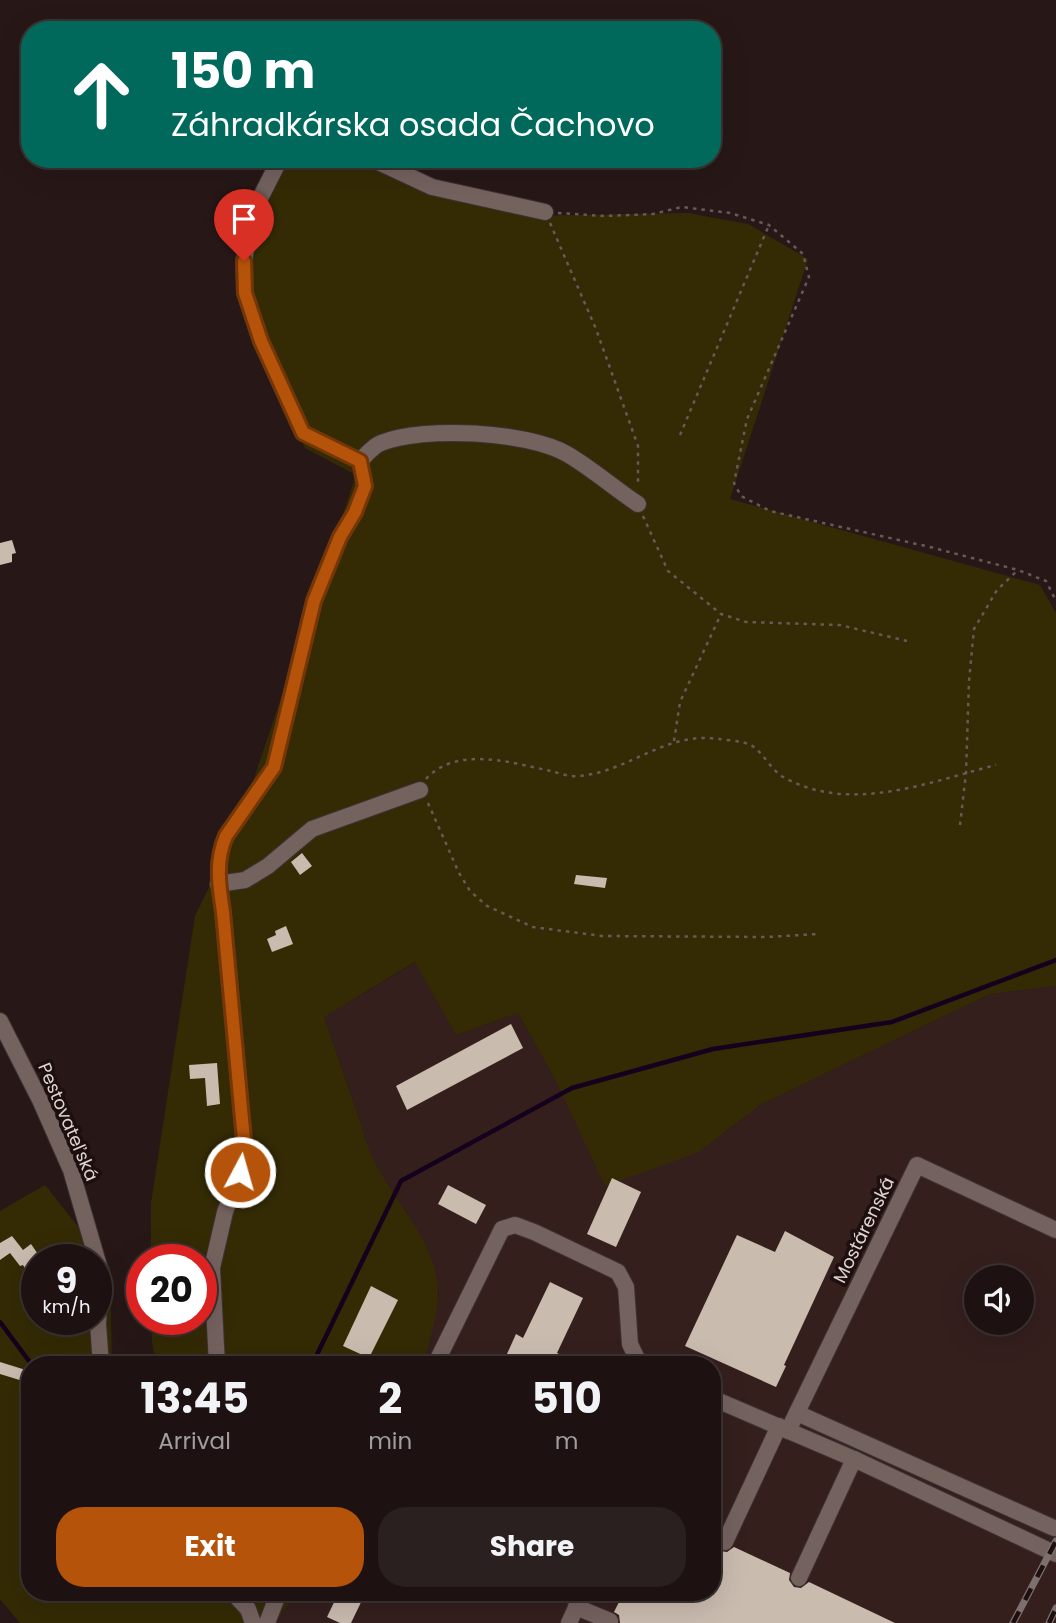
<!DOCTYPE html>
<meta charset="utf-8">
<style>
:root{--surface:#1d1211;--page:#2a201f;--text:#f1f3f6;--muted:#a09e9f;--line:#3b3231;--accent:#b45309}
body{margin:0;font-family:Poppins,sans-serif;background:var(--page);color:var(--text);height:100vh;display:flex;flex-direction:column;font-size:26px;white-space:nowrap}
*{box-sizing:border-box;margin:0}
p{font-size:23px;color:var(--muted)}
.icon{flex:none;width:38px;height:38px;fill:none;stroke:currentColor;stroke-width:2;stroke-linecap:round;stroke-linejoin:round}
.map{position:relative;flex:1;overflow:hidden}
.details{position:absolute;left:21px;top:1356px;width:700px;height:245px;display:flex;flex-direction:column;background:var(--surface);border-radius:28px;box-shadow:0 7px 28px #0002,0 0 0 2px var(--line)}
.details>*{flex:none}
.hud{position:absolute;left:21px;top:21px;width:700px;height:147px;border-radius:28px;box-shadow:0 7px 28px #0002,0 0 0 2px var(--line);background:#00695c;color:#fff;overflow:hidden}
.fabs{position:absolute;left:964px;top:1265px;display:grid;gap:14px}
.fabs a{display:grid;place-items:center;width:70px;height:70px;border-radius:50%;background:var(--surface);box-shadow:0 7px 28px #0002,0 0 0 2px var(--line);font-size:35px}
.speed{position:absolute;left:21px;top:1244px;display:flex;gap:14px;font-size:35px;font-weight:700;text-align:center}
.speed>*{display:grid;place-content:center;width:91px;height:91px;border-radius:50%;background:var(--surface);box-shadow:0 7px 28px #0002,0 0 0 2px var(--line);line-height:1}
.speed small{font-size:18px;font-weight:400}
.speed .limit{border:10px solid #d22;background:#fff;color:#111}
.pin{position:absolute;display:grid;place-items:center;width:60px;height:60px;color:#fff;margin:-72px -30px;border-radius:50% 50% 50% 0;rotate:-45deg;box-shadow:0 0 7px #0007}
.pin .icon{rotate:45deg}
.me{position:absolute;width:77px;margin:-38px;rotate:6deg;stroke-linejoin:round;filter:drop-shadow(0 0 5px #0008)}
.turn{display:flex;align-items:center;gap:24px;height:147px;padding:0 35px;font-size:32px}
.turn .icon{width:91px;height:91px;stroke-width:2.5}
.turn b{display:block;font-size:49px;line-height:60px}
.eta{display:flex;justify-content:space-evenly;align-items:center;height:119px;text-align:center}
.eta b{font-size:42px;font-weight:700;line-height:49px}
.button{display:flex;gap:14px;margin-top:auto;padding:14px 35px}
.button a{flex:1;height:80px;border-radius:28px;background:var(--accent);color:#fff;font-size:28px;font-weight:700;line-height:80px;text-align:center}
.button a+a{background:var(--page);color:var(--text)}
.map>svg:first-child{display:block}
.built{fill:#341f1d;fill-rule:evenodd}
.green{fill:#342b05;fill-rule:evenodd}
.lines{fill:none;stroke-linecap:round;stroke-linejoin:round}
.stream{stroke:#15001d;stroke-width:4.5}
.building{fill:#cabbaf}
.minor-casing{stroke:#3d3232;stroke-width:18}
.path{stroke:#675958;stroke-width:2.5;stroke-dasharray:3.5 5;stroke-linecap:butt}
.minor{stroke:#74625f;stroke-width:16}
.rail-casing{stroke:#7c6f6e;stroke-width:7}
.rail{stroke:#1d0f0e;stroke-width:4.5;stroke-dasharray:13;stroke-linecap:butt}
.route-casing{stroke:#753606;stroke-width:18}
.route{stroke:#b45309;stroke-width:12}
.labels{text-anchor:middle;stroke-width:7;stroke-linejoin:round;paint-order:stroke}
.street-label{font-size:18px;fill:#dfd4d3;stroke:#1d0f0e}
</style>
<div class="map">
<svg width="1056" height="1623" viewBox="0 0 1056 1623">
<rect width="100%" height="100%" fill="#271817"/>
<path class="built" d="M416,962L456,1035L518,1013L558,1085L699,1152L760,1105L990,994L1056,986V1623H276L296,1593L712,1592V1365H424L439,1293L408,1215L379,1172L366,1144L362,1127L324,1017ZM976,1278H1022V1323H976Z"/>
<g class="green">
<path d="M298,159H350L431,193L528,216L688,213L748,224L808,259L730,499L1040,585L1056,613V986L990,994L760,1105L699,1152L605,1186L558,1085L518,1013L456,1035L415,962L324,1017L362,1127C374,1187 436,1230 438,1291C439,1311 428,1345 424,1365H156L152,1341V1320H201V1260H151V1203L195,916L236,832L356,475L305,448L246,322L247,271L279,167Z"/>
<path d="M45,1185L110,1267L112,1365H30V1592L296,1593L276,1623H20L0,1599V1211ZM37,1260H96V1320H37Z"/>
</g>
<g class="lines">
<g class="stream">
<path d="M0,1322L32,1365"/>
<path d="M312,1365L401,1181L572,1088L713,1049L892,1022L1056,960"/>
<path d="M212,1592H215"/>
</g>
</g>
<g class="building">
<path d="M12,540L16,553L12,554V562L0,565V543Z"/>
<path d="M302,853L312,866L300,875L291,862Z"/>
<path d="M576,875L607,878L605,888L574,884Z"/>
<path d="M286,926L293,944L272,952L267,939L276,935L275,931Z"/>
<path d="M511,1024L523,1048L407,1110L396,1086Z"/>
<path d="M217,1063L220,1104L207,1106L205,1078L190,1079L189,1065Z"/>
<path d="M612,1178L641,1192L616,1247L587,1234Z"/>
<path d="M448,1185L486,1205L476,1224L438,1204Z"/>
<path d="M785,1231L834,1257L784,1365L786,1366L776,1387L685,1346L737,1235L775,1252Z"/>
<path d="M12,1236L23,1250L31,1244L42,1260H37V1264L26,1270L23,1265L20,1266L10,1253L0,1260V1243Z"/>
<path d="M550,1282L583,1298L557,1353L566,1357L562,1365H502L516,1334L523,1338Z"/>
<path d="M371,1286L398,1300L369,1358L343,1346Z"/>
<path d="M0,1362L29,1371L26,1382L0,1374Z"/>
<path d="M712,1536L715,1538V1544L720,1551L727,1552L734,1547L790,1573L789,1580L794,1587L801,1588L809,1582L895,1623H620L619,1615L614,1612L624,1592H712Z"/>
<path d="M339,1592H366L351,1623H340L327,1617Z"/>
</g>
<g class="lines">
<g class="minor-casing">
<g id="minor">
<path d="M372,159L432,187L545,212"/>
<path d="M360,461C366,455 373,446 381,443C424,426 526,431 567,454C591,468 614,488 638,504"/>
<path d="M218,884L245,880L268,866L312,829L420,790"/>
<path d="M0,1021L41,1102L71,1170L101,1273L98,1324L101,1365"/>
<path d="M217,1365L212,1268L225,1212L240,1172L244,1140L223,912C219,886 215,861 226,836L274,767L314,601L340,537L355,512L365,486L360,461L303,433L261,341L245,293L244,261L252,214L280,159"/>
<path d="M435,1365L502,1229L515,1225L534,1232L618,1272L626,1287L630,1344L637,1359L647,1365"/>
<path d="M712,1398L854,1459L1056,1554"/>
<path d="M797,1413L1054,1528"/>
<path d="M788,1431L917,1165L1056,1230"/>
<path d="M725,1542L779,1426"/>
<path d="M799,1578L854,1459"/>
<path d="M232,1592L248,1609L253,1623"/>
<path d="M576,1607L610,1621"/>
<path d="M267,1623L279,1592"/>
<path d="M569,1623L583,1592"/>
</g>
</g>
<g class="path">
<path d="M558,213L605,216L653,214L682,207L730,213L769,225L803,254L809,277L747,419L734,483L741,496L770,511L930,547L1018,570L1046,581L1056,601"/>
<path d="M550,223L596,329L638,446V486"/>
<path d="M680,435L769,225"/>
<path d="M643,516L668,571L721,614L746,622L840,625L907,641"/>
<path d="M674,741L680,702L721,614"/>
<path d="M426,779C457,745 512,763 551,771C559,773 569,777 577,776C623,774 660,736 709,738C717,739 744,741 751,745C764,753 771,771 785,778C851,814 929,782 996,765"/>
<path d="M428,803L459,873L470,891L487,906L533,927L602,936L767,937L818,934"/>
<path d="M960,825L966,773L969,681L974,629L997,590L1018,570"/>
</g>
<use href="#minor" class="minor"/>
<g class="rail-casing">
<g id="rail">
<path d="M1013,1623L1056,1541"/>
<path d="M1049,1623L1056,1608"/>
</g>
</g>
<use href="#rail" class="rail"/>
</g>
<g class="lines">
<g class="route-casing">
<path id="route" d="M240,1172L244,1140L242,1119L223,912C219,886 215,861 226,836L274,767L314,601L340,537L355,512L365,486L360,461L303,433L261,341L245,293L244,261"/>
</g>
<use href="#route" class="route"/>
</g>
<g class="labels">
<g class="street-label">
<text transform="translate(68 1122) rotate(67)" y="6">Pestovateľská</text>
<text transform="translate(864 1230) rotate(-64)" y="6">Mostárenská</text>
</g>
</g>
</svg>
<div class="fabs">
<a><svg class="icon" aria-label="sound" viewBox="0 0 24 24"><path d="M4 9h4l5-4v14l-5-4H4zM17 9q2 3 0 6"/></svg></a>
</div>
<div class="speed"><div>9<small>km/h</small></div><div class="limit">20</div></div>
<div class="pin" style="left:244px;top:261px;background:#d93025"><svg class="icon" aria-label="arrive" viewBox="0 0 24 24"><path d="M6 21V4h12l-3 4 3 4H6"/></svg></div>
<svg class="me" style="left:240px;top:1172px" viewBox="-20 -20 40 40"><circle r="17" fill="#b45309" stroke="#fff" stroke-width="3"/><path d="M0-11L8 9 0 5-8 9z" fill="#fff"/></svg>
<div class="hud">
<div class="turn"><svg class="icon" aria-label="ahead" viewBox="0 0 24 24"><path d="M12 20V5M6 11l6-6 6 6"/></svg><div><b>150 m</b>Záhradkárska osada Čachovo</div></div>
</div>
<section class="details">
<div class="eta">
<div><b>13:45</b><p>Arrival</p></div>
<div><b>2</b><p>min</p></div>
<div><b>510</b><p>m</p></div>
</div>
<div class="button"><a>Exit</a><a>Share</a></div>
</section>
</div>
